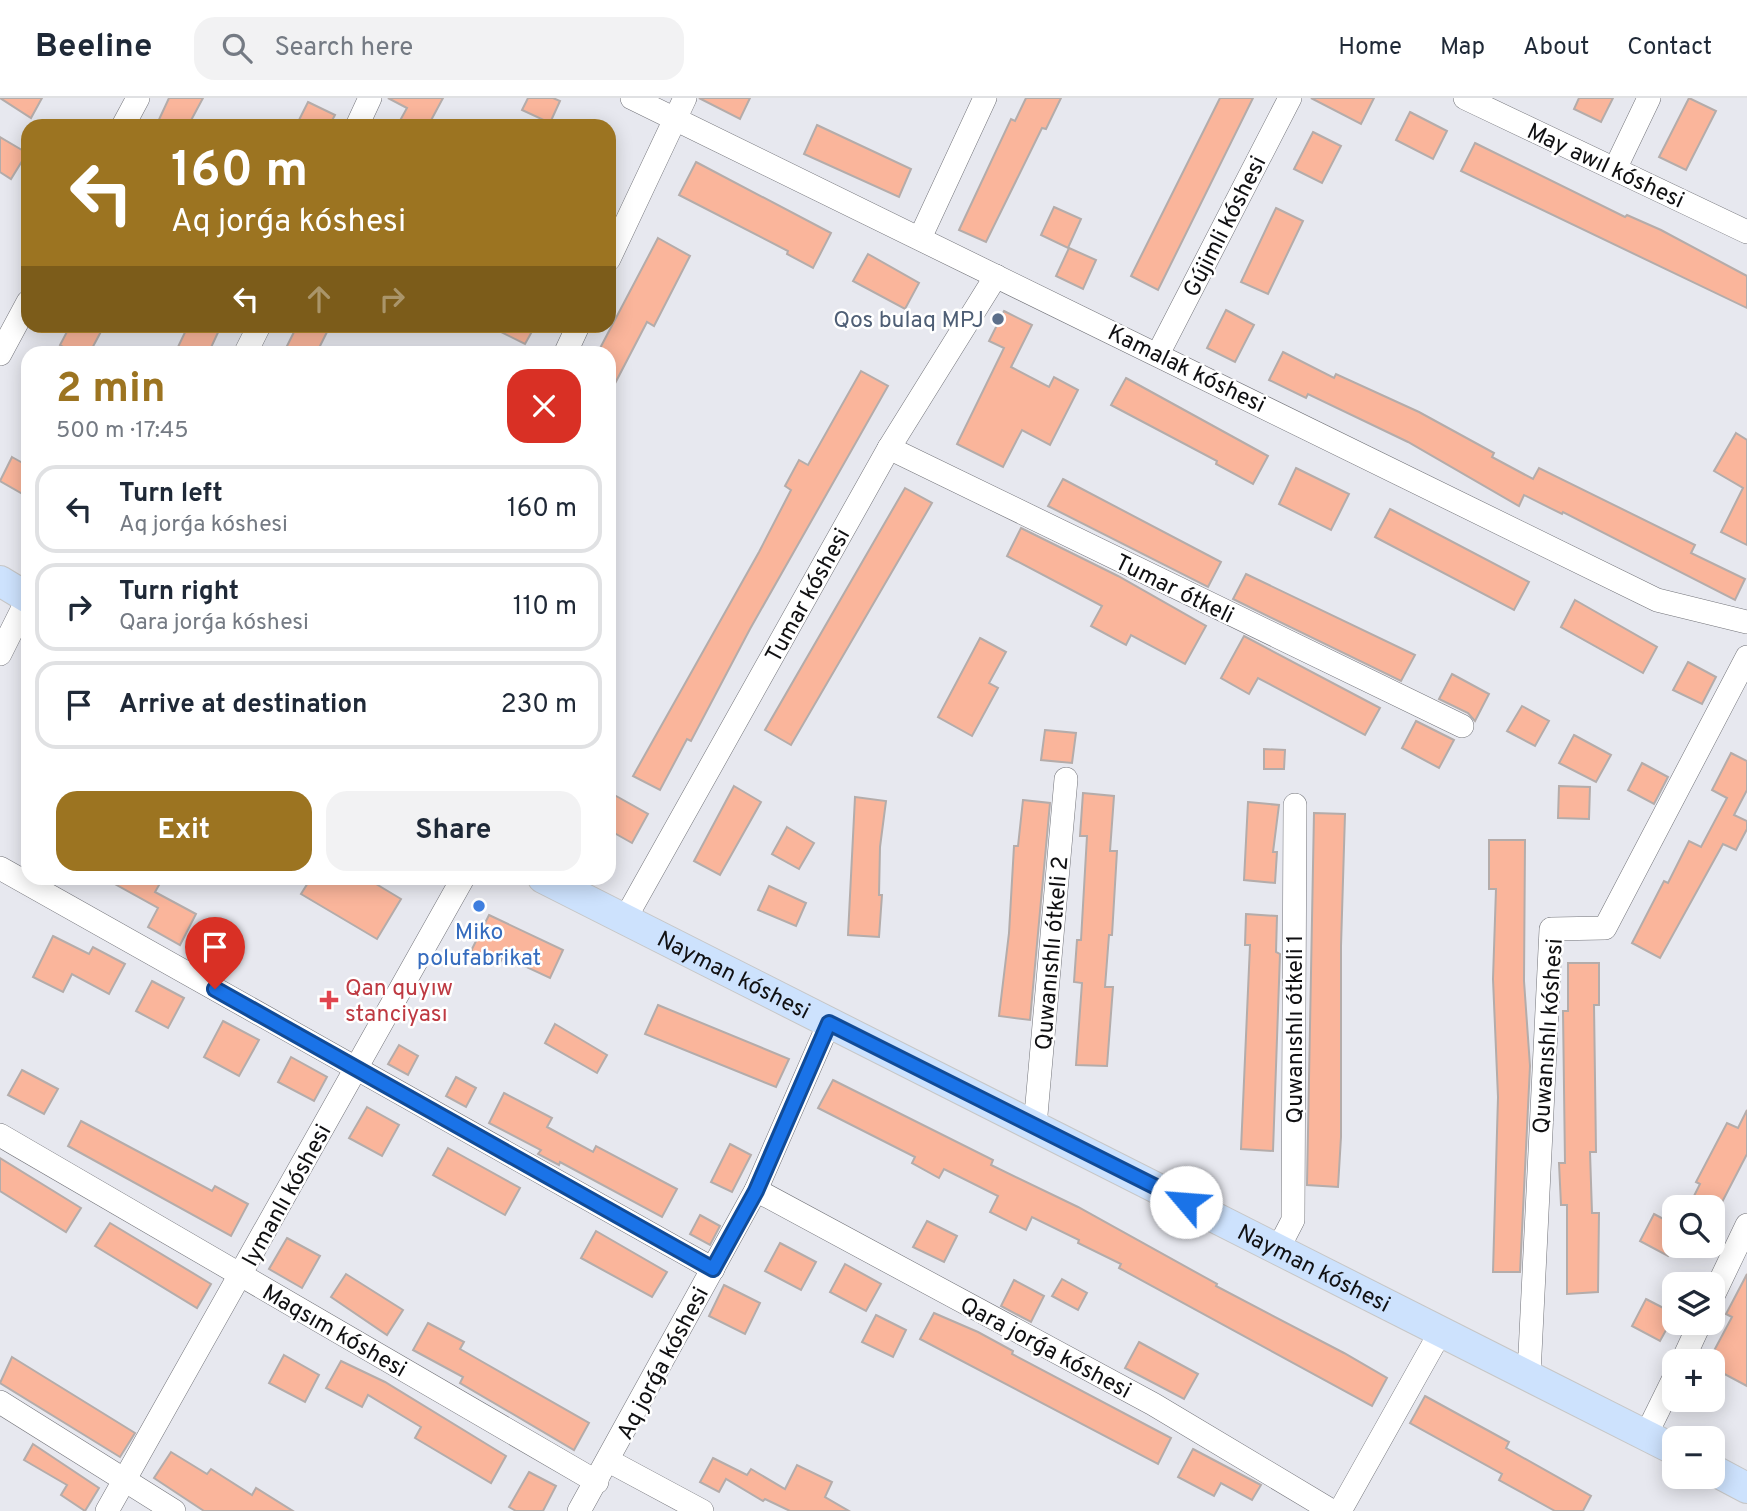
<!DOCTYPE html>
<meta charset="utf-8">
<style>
:root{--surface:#fff;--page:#f2f2f3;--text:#1f2937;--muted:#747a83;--line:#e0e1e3;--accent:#9c7421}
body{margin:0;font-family:Overpass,sans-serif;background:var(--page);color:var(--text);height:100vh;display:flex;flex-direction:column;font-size:26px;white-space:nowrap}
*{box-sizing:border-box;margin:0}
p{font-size:23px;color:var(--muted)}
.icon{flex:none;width:38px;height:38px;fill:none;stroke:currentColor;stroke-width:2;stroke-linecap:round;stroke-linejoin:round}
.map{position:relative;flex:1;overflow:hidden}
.sheet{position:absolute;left:21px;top:248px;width:595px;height:539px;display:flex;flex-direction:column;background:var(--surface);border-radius:21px;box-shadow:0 4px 18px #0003}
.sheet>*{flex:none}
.banner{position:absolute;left:21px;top:21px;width:595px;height:214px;border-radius:21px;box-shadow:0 4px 18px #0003;background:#9c7421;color:#fff;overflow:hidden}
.controls{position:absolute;left:1662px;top:1097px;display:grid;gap:14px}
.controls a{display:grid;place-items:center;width:63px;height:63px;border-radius:14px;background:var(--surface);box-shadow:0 4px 18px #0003;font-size:35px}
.pin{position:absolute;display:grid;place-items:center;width:60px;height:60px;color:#fff;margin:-72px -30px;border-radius:50% 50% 50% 0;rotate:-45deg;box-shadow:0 0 7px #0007}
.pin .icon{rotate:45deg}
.me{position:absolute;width:77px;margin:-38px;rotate:297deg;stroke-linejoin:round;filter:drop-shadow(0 0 5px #0008)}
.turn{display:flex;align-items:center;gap:24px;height:147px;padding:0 35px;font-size:32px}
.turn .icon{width:91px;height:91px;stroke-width:2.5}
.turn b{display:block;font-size:49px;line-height:60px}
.lanes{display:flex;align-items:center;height:66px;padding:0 35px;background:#0003;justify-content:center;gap:35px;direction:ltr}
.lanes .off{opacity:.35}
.round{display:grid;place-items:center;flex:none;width:74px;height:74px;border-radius:21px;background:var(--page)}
.summary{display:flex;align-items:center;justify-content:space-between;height:119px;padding:0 35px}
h1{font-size:42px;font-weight:700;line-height:52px;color:var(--accent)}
.action{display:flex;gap:14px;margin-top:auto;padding:14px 35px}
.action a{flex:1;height:80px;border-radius:21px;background:var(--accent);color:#fff;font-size:28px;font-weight:700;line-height:80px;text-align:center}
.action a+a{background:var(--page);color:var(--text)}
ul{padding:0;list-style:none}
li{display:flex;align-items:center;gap:21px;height:88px;margin:0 14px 10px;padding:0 21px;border:4px solid var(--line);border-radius:21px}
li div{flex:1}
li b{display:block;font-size:26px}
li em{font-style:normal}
header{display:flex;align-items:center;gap:42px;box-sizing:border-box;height:98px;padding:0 35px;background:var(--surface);border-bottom:2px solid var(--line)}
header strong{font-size:33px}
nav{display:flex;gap:38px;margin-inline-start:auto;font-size:24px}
.search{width:490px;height:63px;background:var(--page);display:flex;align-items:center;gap:18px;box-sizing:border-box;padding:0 24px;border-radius:21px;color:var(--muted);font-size:26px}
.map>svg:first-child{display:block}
.building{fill:#fab59b;stroke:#b4acaa;stroke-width:2}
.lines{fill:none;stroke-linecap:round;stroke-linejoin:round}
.minor-casing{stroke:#727379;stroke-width:24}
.major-casing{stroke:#c6c6c6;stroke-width:32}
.minor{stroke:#fff;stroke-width:23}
.major{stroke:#cde2fd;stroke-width:30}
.route-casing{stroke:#114b97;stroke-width:18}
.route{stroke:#1a73e8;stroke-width:12}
.service-dot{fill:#5c6f8a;stroke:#fff;stroke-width:2.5}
.shop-dot{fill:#3f7fe0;stroke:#fff;stroke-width:2.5}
.health-dot{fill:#e0444e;stroke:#fff;stroke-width:2.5}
.labels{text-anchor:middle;stroke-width:5;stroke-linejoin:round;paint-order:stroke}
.street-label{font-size:23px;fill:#101012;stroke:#fff}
.service-label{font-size:23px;fill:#4e5e75;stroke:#fff;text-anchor:end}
.shop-label{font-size:23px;fill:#366cbe;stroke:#fff}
.health-label{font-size:23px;fill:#be3a42;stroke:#fff;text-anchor:start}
</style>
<header>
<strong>Beeline</strong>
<div class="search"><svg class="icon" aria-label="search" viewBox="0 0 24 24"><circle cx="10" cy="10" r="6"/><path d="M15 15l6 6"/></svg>Search here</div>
<nav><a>Home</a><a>Map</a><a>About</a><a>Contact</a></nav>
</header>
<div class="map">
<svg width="1747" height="1413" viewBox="0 0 1747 1413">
<rect width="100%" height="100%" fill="#e7e8ef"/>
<g class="building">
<path d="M0,0H42L31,20Z"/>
<path d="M169,0H203L188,28H156Z"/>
<path d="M388,0H443L428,28H397L407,10Z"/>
<path d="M528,0H553L560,3L550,25L522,12Z"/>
<path d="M699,0H750L740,21Z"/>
<path d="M1026,0H1061L1046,31L1042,30L986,144L959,132L1011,21L1015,23Z"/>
<path d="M1220,0H1253L1158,192L1131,178Z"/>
<path d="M1311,0H1374L1361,26Z"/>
<path d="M1579,0H1613L1601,24L1574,11Z"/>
<path d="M1689,0L1716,13L1686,72L1659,59Z"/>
<path d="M308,4L335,17L329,28H296Z"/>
<path d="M1410,14L1447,33L1433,61L1396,42Z"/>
<path d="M817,27L911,71L899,99L804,56Z"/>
<path d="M1313,34L1341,48L1322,85L1294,71Z"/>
<path d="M0,39L27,55L11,81L0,74Z"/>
<path d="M1475,45L1625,119L1627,117L1661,132L1747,178V210L1461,73Z"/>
<path d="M696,64L831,135L813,170L787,156L788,153L679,97Z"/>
<path d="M1054,109L1081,121L1068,150L1041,137Z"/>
<path d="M1276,110L1303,123L1268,196L1241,184Z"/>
<path d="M658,140L690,158L654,228L647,224L609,297V256L598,254Z"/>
<path d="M1069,150L1096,162L1083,191L1056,178Z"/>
<path d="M868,156L919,185L905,211L853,183Z"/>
<path d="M1226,212L1254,227L1235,264L1207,250Z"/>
<path d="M1004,213L1032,227L1011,269L1049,289L1054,279L1078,292L1050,347L1022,332L1003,369L957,346L1004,250L989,243Z"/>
<path d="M70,228H104L89,256H76L60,247Z"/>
<path d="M188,228H221L208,256H186L177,251Z"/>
<path d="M297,228H330L316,256H283Z"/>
<path d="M489,228H535L525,246Z"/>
<path d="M1283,254L1334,280L1336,276L1419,314L1494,355L1492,359L1533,381L1539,370L1695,447L1691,455L1745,481L1735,502L1563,414L1562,416L1524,397L1519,408L1408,344L1308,296L1306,300L1269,282Z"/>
<path d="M861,273L888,288L750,531L691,643L687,641L660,692L633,678L759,454L791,392L785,388L799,362L808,367Z"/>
<path d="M1126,280L1268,358L1253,386L1216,366L1217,363L1111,307Z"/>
<path d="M1736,335L1747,342V447L1721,434L1743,390L1714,373Z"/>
<path d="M12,359L28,368V399L0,383Z"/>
<path d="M1296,370L1349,396L1331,432L1279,406Z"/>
<path d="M1063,381L1221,464L1208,489L1048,408Z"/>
<path d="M905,390L932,405L791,647L765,632Z"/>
<path d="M1390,411L1529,484L1514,512L1375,439Z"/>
<path d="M1021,430L1118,478L1206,528L1185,566L1131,537L1126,547L1091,528L1102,508L1007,458Z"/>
<path d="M1246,476L1415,557L1401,583L1233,501Z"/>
<path d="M1575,502L1657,549L1643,575L1561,529Z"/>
<path d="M1244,538L1380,610L1365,637L1258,580L1249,596L1221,580Z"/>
<path d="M980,540L1006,554L989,585L998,590L972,638L938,619Z"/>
<path d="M1688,564L1716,579L1702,606L1673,592Z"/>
<path d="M1452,576L1489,596L1475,623L1468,615L1439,601Z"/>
<path d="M1522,608L1549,623L1535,648L1507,633Z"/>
<path d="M1416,623L1454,642L1439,670L1402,650Z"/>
<path d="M1045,632L1076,635L1072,665L1041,662Z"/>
<path d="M1574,637L1611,657L1596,684L1559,665Z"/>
<path d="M1264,651L1285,652L1284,671H1264Z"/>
<path d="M1731,655L1747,663V692L1734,717L1747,723V731L1736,752L1723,746L1660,860L1632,845L1664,783L1668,785L1689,743L1701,749L1727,700L1712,692Z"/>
<path d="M1642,665L1668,679L1654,706L1628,692Z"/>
<path d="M734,688L761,704L720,777L694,763Z"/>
<path d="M1559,688L1590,689L1589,721L1558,720Z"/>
<path d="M609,694L648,716L632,745L609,732Z"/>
<path d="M1083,695L1114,698L1110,753H1117L1112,837H1109L1105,889H1113L1107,968L1076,967L1082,885L1074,884L1077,842H1081L1087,738H1080Z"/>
<path d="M855,699L886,703L880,749L879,797H882L879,839L848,837Z"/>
<path d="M1023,702L1050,705L1030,922L999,918L1009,835L1014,748H1018Z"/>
<path d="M1248,704L1279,707L1273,754H1277L1275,785L1244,782Z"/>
<path d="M1314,715L1345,716L1341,848V1039L1338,1089L1307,1087Z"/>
<path d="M787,729L814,745L799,771L772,756Z"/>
<path d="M1489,742H1525L1524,883L1530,968L1520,1174H1493L1498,999L1493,881L1496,791H1489Z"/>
<path d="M104,780H163L155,794L196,816L180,847L148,829L158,810Z"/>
<path d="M311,780H366L401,801L377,841L301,796Z"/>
<path d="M769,788L806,805L796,828L758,812Z"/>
<path d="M1246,816L1277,818L1276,854L1280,856L1273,1053L1241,1051L1250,847H1245Z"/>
<path d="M489,817L563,852L550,880L503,858L499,867L471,853Z"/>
<path d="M53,838L89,856L93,849L125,866L109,896L72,876L63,894L33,879Z"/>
<path d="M1568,865H1599V907H1594L1596,1054H1590L1592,1115H1599L1598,1194L1567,1196V1107H1561L1559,1065H1565L1563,913H1568Z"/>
<path d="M152,883L184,900L168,930L136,913Z"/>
<path d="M658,907L789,961L776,989L645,936Z"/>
<path d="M223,923L259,942L239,978L204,959Z"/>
<path d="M555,926L607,957L597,975L545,945Z"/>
<path d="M399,947L418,958L408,977L388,966Z"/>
<path d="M291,959L327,979L314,1003L278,984Z"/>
<path d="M22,972L58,991L44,1016L8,997Z"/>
<path d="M456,979L476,990L466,1009L446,998Z"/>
<path d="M833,982L993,1062L991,1067L1078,1109L1217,1186L1216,1188L1344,1255L1387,1280L1372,1308L1119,1170L1121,1166L1078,1145L1079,1142L1032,1119L1026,1132L990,1114L998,1098L944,1071L939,1080L912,1065L915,1059L818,1010Z"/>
<path d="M504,995L552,1020L547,1029L593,1054L596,1048L677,1091L662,1119L560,1064L559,1067L538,1056L541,1052L489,1025Z"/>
<path d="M367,1009L399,1027L382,1058L349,1040Z"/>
<path d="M1747,1012V1056L1719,1110H1688L1700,1086L1696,1084L1727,1025L1738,1030Z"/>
<path d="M81,1023L212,1093L215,1088L248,1106L231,1138L68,1048Z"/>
<path d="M730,1046L751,1057L732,1094L711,1084Z"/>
<path d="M448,1050L520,1090L505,1117L433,1077Z"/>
<path d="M0,1060L81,1110L66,1134L0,1093Z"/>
<path d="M1654,1116L1675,1127V1145L1668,1158L1640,1143Z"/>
<path d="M700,1117L720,1128L710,1147L690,1136Z"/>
<path d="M927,1123L957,1138L944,1164L913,1149Z"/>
<path d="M110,1125L211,1186L197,1210L95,1148Z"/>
<path d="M596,1133L667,1174L652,1199L581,1160Z"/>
<path d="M287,1140L320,1158L302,1190L269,1171Z"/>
<path d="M780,1145L816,1164L801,1192L765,1173Z"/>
<path d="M845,1166L881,1186L866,1213L830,1194Z"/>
<path d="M346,1176L403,1212L387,1237L331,1199Z"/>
<path d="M1747,1176V1288L1713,1270V1264H1708L1732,1219L1726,1216Z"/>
<path d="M1062,1181L1087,1195L1078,1212L1052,1198Z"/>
<path d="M1014,1182L1044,1198L1031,1224L1001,1208Z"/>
<path d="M724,1187L760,1205L745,1236L709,1218Z"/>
<path d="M1646,1201L1675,1216L1660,1243L1632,1228Z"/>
<path d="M934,1215L978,1234L1013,1253L1012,1256L1171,1340L1158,1366L920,1241Z"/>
<path d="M876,1217L906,1232L893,1259L862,1244Z"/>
<path d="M428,1225L464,1244L460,1251L589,1325L574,1352L460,1285L463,1279L413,1252Z"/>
<path d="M1139,1244L1198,1276L1184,1301L1125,1270Z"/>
<path d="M284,1257L319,1277L305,1304L269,1285Z"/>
<path d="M12,1259L135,1335L120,1359L0,1285Z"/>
<path d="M341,1263L385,1284L506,1358L491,1385L415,1340L421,1329L368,1297L362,1309L326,1290Z"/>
<path d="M1425,1298L1509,1344L1506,1350L1591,1398L1583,1413H1555L1499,1382L1502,1376L1410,1325Z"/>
<path d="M33,1346L99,1390L85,1413L61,1397L67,1387L24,1362Z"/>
<path d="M1193,1351L1261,1387L1252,1402L1221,1385L1214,1398L1178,1379Z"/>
<path d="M171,1354L207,1376L211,1371L252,1397L256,1390L293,1413H204L154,1380Z"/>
<path d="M713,1360L747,1377L751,1371L785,1391L797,1367L832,1384L825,1399L849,1413H790L765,1401L763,1403L726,1381L719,1394L700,1384Z"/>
<path d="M529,1374L556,1388L543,1413H516L509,1409Z"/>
</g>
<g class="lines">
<g class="minor-casing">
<g id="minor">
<path d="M632,0L1657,502L1747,524"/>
<path d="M1465,0L1747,134"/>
<path d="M123,28L138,0"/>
<path d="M357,28L370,0"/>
<path d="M1615,71L1649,0"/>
<path d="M920,140L985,0"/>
<path d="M609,161L685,0"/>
<path d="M0,256L28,204"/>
<path d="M245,256L259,228"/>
<path d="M565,256L578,228"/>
<path d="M1158,256L1290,0"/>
<path d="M889,350L1462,628"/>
<path d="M0,556L28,500"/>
<path d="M0,770L713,1171"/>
<path d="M625,821L889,350L996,178"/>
<path d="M1035,1028L1066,681"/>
<path d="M0,1037L597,1384"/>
<path d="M756,1092L1153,1306L1332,1413"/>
<path d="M1278,1151L1293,1122L1295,707"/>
<path d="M1713,1198L1747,1127"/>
<path d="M1682,1264L1700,1225"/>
<path d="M1529,1276L1551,831L1605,830L1747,559"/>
<path d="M0,1304L174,1413"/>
<path d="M1646,1337L1675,1278"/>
<path d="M609,1363L702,1413"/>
<path d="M107,1413L463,780"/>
<path d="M579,1413L756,1092L829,925"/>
<path d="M1340,1413L1441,1233"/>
</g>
</g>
<g class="major-casing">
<g id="major">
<path d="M0,483L28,500"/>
<path id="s1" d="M543,780L1675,1352"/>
<path d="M1713,1372L1747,1390"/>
</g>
</g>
<use href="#minor" class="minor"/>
<use href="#major" class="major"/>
</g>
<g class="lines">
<g class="route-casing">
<path id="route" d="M215,891L713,1171L756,1093L829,925L1186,1104"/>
</g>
<use href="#route" class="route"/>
</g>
<circle class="service-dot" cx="998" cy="221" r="7"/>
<circle class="shop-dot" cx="479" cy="808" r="7"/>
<path class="health-dot" d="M325.5 891.5h7v7h7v7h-7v7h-7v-7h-7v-7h7z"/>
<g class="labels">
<g class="street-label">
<text transform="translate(1606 67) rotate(25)" y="8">May awıl kóshesi</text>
<text transform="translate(1224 128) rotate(-63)" y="8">Gújimli kóshesi</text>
<text transform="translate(1187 270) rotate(26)" y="8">Kamalak kóshesi</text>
<text transform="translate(1175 490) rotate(26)" y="8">Tumar ótkeli</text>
<text transform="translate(807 497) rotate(-61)" y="8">Tumar kóshesi</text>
<text transform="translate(1051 855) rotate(-85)" y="8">Quwanıshlı ótkeli 2</text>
<text dy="8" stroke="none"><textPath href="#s1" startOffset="214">Nayman kóshesi</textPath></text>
<text transform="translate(1294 931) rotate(-90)" y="8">Quwanıshlı ótkeli 1</text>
<text transform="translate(1547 938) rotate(-86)" y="8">Quwanıshlı kóshesi</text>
<text transform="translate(286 1097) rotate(-61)" y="8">Iymanlı kóshesi</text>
<text dy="8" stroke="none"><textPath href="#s1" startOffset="864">Nayman kóshesi</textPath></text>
<text transform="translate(335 1232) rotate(30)" y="8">Maqsım kóshesi</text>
<text transform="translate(1046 1249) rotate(28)" y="8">Qara jorǵa kóshesi</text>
<text transform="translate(662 1265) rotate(-62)" y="8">Aq jorǵa kóshesi</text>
</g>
<g class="service-label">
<text x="984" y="229">Qos bulaq MPJ</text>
</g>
<g class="shop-label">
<text x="479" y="841">Miko<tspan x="479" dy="26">polufabrikat</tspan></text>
</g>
<g class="health-label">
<text x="345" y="897">Qan quyıw<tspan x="345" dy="26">stanciyası</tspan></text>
</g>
</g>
</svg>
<div class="controls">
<a><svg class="icon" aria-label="search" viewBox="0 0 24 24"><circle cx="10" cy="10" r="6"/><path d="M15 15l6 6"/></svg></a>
<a><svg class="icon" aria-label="layers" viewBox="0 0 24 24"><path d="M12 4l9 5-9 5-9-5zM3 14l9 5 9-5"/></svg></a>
<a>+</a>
<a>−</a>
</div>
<div class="pin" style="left:215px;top:891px;background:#d93025"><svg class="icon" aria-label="arrive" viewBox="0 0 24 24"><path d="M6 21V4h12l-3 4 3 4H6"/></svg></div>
<svg class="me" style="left:1186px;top:1104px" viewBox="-20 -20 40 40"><circle r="19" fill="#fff"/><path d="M0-13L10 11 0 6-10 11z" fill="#1a73e8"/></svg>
<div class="banner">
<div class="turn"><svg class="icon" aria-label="left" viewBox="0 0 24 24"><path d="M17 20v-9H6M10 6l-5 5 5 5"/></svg><div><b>160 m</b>Aq jorǵa kóshesi</div></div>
<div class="lanes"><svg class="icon" aria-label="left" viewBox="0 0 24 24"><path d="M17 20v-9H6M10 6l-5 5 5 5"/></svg><svg class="icon off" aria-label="ahead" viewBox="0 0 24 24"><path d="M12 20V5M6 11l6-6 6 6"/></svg><svg class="icon off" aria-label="right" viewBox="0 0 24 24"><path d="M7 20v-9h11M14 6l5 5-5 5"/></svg></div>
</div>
<section class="sheet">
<div class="summary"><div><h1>2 min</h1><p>500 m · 17:45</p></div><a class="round" style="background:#d93025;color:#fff"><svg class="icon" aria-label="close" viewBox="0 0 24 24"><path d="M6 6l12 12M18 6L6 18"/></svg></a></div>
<ul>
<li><svg class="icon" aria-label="left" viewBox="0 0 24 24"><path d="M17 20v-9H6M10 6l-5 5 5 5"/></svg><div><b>Turn left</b><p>Aq jorǵa kóshesi</p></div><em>160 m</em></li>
<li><svg class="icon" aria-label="right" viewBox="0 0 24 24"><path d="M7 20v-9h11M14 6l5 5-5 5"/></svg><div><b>Turn right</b><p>Qara jorǵa kóshesi</p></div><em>110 m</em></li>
<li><svg class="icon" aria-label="arrive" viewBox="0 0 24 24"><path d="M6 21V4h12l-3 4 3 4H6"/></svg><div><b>Arrive at destination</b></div><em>230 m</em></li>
</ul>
<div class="action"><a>Exit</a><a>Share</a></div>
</section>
</div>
